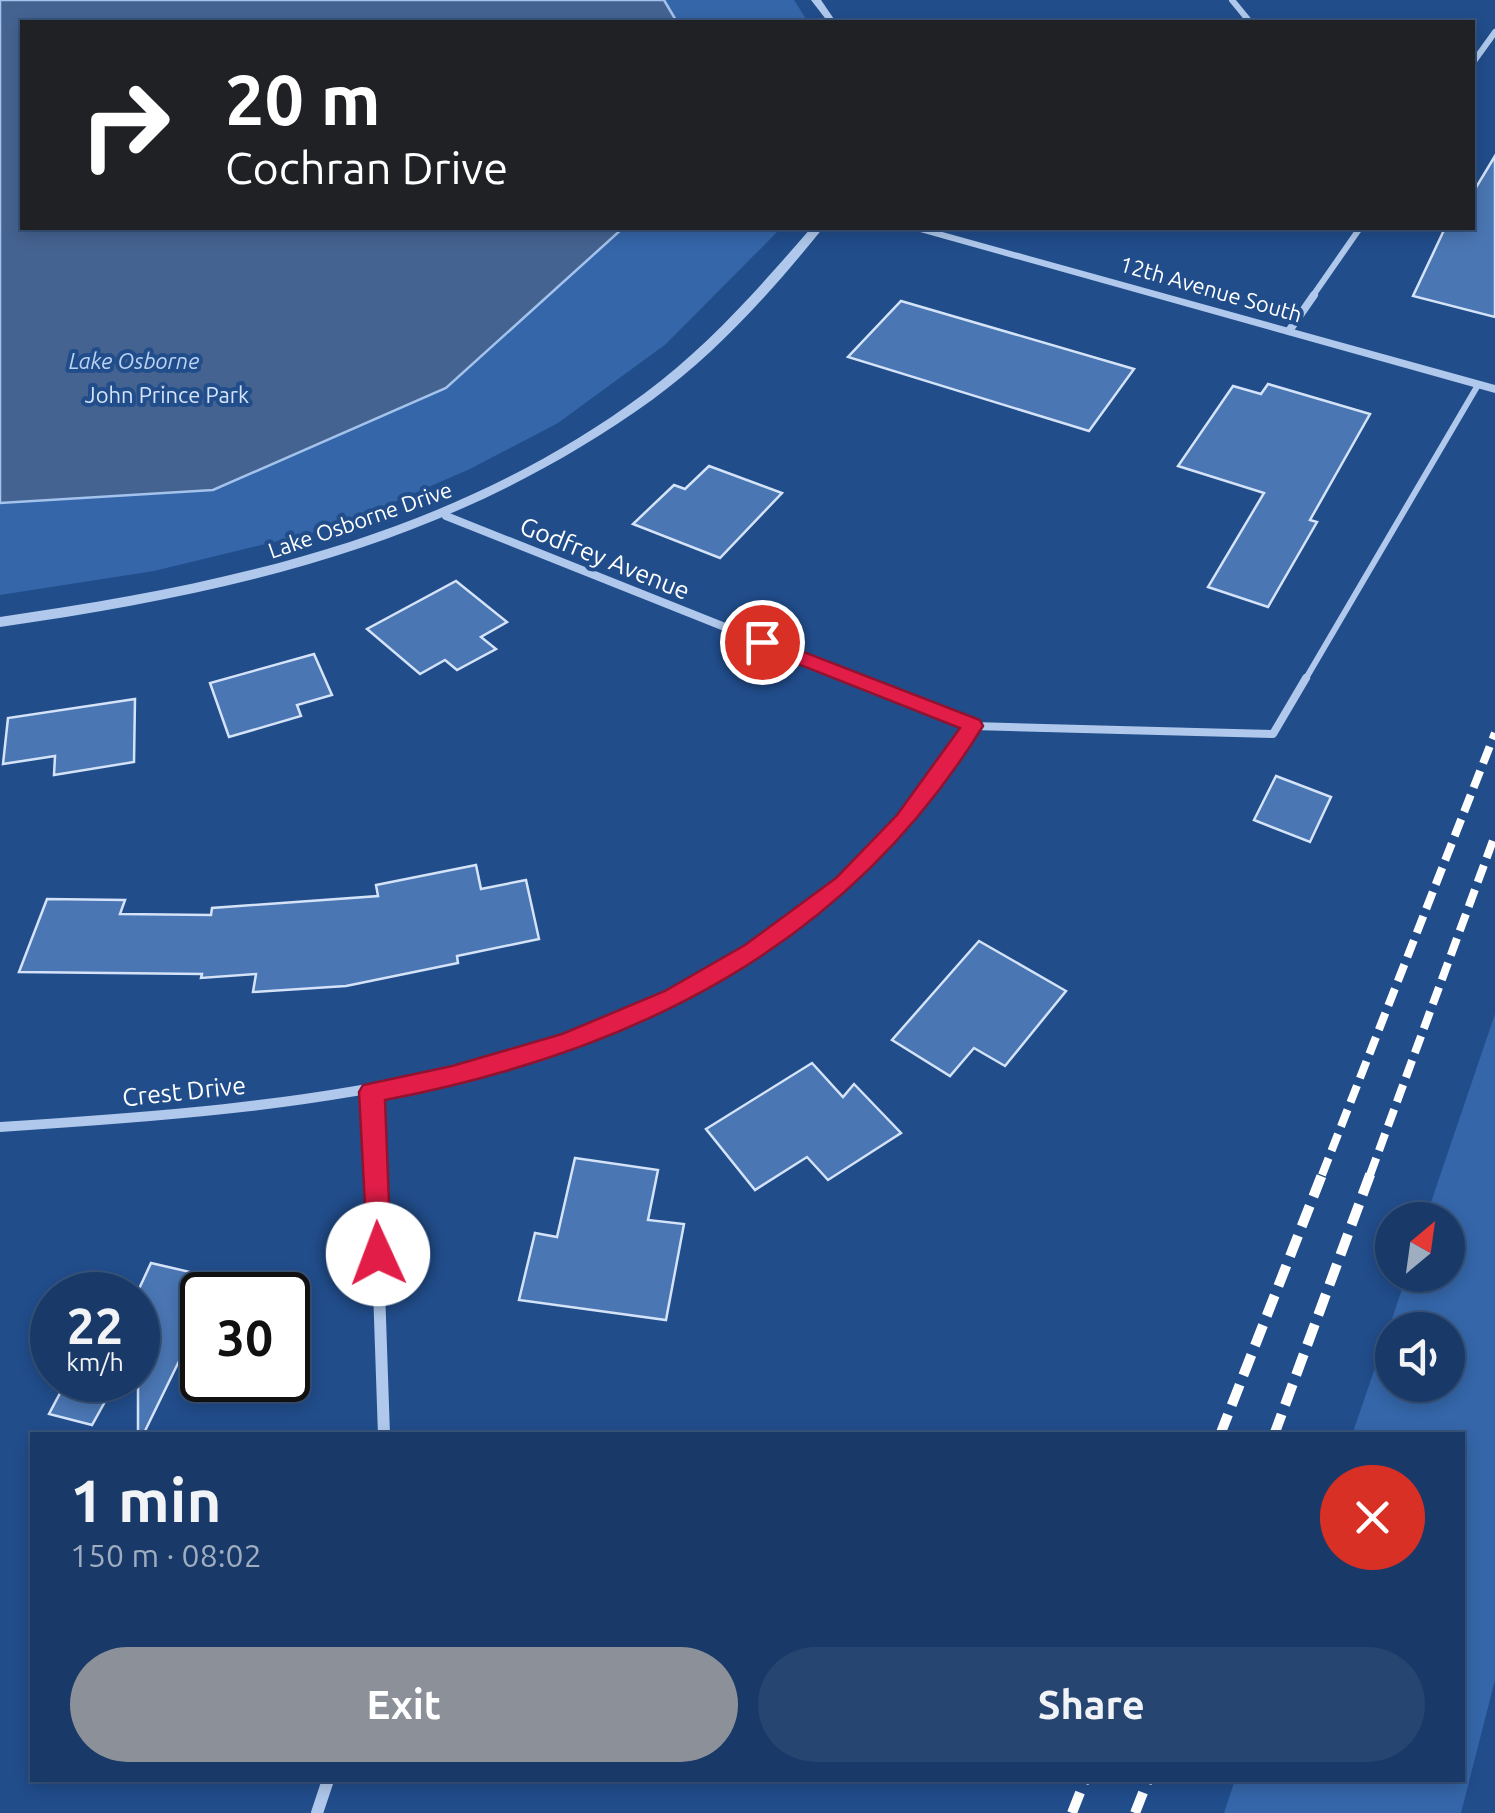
<!DOCTYPE html>
<meta charset="utf-8">
<style>
:root{--surface:#193a68;--page:#264571;--text:#f1f3f6;--muted:#9fadc0;--line:#37547c;--accent:#8c9099}
body{margin:0;font-family:Ubuntu,sans-serif;background:var(--page);color:var(--text);height:100vh;display:flex;flex-direction:column;font-size:38px;white-space:nowrap}
*{box-sizing:border-box;margin:0}
p{font-size:32px;color:var(--muted)}
.icon{flex:none;width:55px;height:55px;fill:none;stroke:currentColor;stroke-width:2;stroke-linecap:round;stroke-linejoin:round}
.map{position:relative;flex:1;overflow:hidden}
.sheet{position:absolute;left:30px;top:1432px;width:1435px;height:350px;display:flex;flex-direction:column;background:var(--surface);border-radius:0px;box-shadow:0 5px 15px #0003,0 0 0 2px var(--line)}
.sheet>*{flex:none}
.top-card{position:absolute;left:20px;top:20px;width:1455px;height:210px;border-radius:0px;box-shadow:0 5px 15px #0003,0 0 0 2px var(--line);background:#202124;color:#fff;overflow:hidden}
.needle{width:65px;rotate:29deg}
.buttons{position:absolute;left:1375px;top:1202px;display:grid;gap:20px}
.buttons a{display:grid;place-items:center;width:90px;height:90px;border-radius:50%;background:var(--surface);box-shadow:0 5px 15px #0003,0 0 0 2px var(--line);font-size:50px}
.speed{position:absolute;left:30px;top:1272px;display:flex;gap:20px;font-size:50px;font-weight:700;text-align:center}
.speed>*{display:grid;place-content:center;width:130px;height:130px;border-radius:50%;background:var(--surface);box-shadow:0 5px 15px #0003,0 0 0 2px var(--line);line-height:1}
.speed small{font-size:25px;font-weight:400}
.speed .limit{border:5px solid #111;border-radius:15px;background:#fff;color:#111}
.pin{position:absolute;display:grid;place-items:center;width:85px;height:85px;color:#fff;margin:-42px;border:5px solid #fff;border-radius:50%;box-shadow:0 2px 10px #0007}
.me{position:absolute;width:110px;margin:-55px;rotate:358deg;stroke-linejoin:round;filter:drop-shadow(0 0 8px #0008)}
.turn{display:flex;align-items:center;gap:35px;height:210px;padding:0 40px;font-size:45px}
.turn .icon{width:130px;height:130px;stroke-width:2.5}
.turn b{display:block;font-size:70px;line-height:85px}
.round{display:grid;place-items:center;flex:none;width:105px;height:105px;border-radius:52px;background:var(--page)}
.summary{display:flex;align-items:center;justify-content:space-between;height:170px;padding:0 40px}
h1{font-size:60px;font-weight:600;line-height:75px}
.primary-button{display:flex;gap:20px;margin-top:auto;padding:20px 40px}
.primary-button a{flex:1;height:115px;border-radius:60px;background:var(--accent);color:#fff;font-size:40px;font-weight:600;line-height:115px;text-align:center}
.primary-button a+a{background:var(--page);color:var(--text)}
.map>svg:first-child{display:block}
.green{fill:#3566a9;fill-rule:evenodd}
.water{fill:#456391;stroke:#a3c3ec;stroke-width:2.5}
.building{fill:#4a76b3;stroke:#d4e3f8;stroke-width:2.5}
.lines{fill:none;stroke-linecap:round;stroke-linejoin:round}
.service-far1{stroke:#afc8eb;stroke-width:6}
.service{stroke:#afc8eb;stroke-width:8}
.minor-far3{stroke:#afc8eb;stroke-width:6}
.minor-far2{stroke:#afc8eb;stroke-width:8}
.minor-far1{stroke:#afc8eb;stroke-width:10}
.minor{stroke:#afc8eb;stroke-width:12}
.tertiary{fill:#afc8eb;fill-rule:evenodd}
.rail-far1{stroke:#fff;stroke-width:8;stroke-dasharray:18 8;stroke-linecap:butt}
.rail{stroke:#fff;stroke-width:10;stroke-dasharray:22 10;stroke-linecap:butt}
.route{fill:#e11d48;stroke:#92132f;stroke-width:2.5}
.labels{text-anchor:middle;stroke-width:8;stroke-linejoin:round;paint-order:stroke}
.far-street-label{font-size:22px;fill:#fff;stroke:#214d8b}
.far-water-label{font-size:22px;font-style:italic;fill:#bbd2f2;stroke:#214d8b}
.far-park-label{font-size:22px;fill:#d4e3f8;stroke:#214d8b}
.street-label{font-size:25px;fill:#fff;stroke:#214d8b}
</style>
<div class="map">
<svg width="1495" height="1813" viewBox="0 0 1495 1813">
<rect width="100%" height="100%" fill="#214d8b"/>
<g class="green">
<path d="M0,0H794L808,22H22V228H781L666,344L558,423L470,469L336,527L154,571L0,595Z"/>
<path d="M1495,1014V1680L1461,1813H1224L1235,1780H1462V1435H1352L1407,1275H1448V1220H1425ZM1392,1330H1448V1385H1392Z"/>
</g>
<path class="water" d="M0,0H664L677,22H22V228H623L446,388L213,490L0,503Z"/>
<g class="building">
<path d="M1495,156V317L1413,296L1445,228H1472V194Z"/>
<path d="M901,301L1134,369L1089,431L848,357Z"/>
<path d="M1268,384L1370,414L1310,520L1317,522L1268,607L1208,587L1264,493L1178,466L1233,386L1261,394Z"/>
<path d="M709,466L782,493L720,558L633,524L674,485L685,489Z"/>
<path d="M456,581L507,622L481,637L496,649L457,670L445,660L420,674L367,629Z"/>
<path d="M314,654L332,695L297,705L301,716L229,737L210,683Z"/>
<path d="M135,699L134,762L54,775L55,756L3,764L8,718Z"/>
<path d="M1276,776L1331,797L1310,842L1254,820Z"/>
<path d="M476,865L481,889L526,880L539,939L457,956L458,963L346,986L253,992L256,974L201,978L202,974L19,972L47,899L125,900L120,914L211,915L212,908L378,896L376,885Z"/>
<path d="M979,941L1066,991L1005,1066L974,1048L950,1076L892,1040Z"/>
<path d="M812,1063L843,1097L854,1084L901,1133L828,1180L807,1157L755,1190L706,1129Z"/>
<path d="M575,1158L658,1170L648,1220L684,1224L666,1320L519,1300L535,1233L557,1237Z"/>
<path d="M151,1263L220,1279L212,1295H202V1314L143,1435H138V1291Z"/>
<path d="M67,1380H117L92,1425L49,1414Z"/>
</g>
<g class="lines">
<path class="service-far1" d="M1305,680L1478,385"/>
<path class="service" d="M973,726L1273,734L1306,678"/>
<g class="minor-far3">
<path d="M1232,0L1250,22"/>
<path d="M1472,64L1495,32"/>
<path d="M1312,297L1360,228"/>
</g>
<g class="minor-far2">
<path d="M1289,331L1314,295"/>
<path d="M446,516L858,680"/>
</g>
<g class="minor-far1">
<path d="M372,1092L375,1175"/>
<path d="M0,1127C296,1108 607,1084 844,884C895,840 934,780 973,726L852,678"/>
</g>
<g class="minor">
<path d="M375,1172L384,1435"/>
<path d="M317,1813L328,1780"/>
</g>
<g class="tertiary">
<path d="M811,0H821L836,22H828Z"/>
<path d="M811,228H823C773,290 717,353 652,400C451,544 240,592 0,627V617C231,584 454,535 645,393C708,346 760,287 811,228Z"/>
<path d="M912,228H928L1495,385V393L913,230Z"/>
</g>
<g class="rail-far1">
<path d="M1322,1175L1495,733"/>
<path d="M1370,1175L1495,835"/>
</g>
<g class="rail">
<path d="M1220,1435L1323,1172"/>
<path d="M1274,1435L1371,1172"/>
<path d="M1072,1813L1085,1780"/>
<path d="M1135,1813L1148,1780"/>
</g>
</g>
<path class="route" d="M762,636L980,720L983,726C847,947 634,1052 385,1100L391,1254L387,1262L378,1266L368,1262L359,1092L363,1085L452,1066L562,1034L665,991L745,945L836,878L897,815L960,728L755,647V638Z"/>
<g class="labels">
<g class="far-street-label">
<text transform="translate(1211 289) rotate(16)" y="8">12th Avenue South</text>
<text transform="translate(360 520) rotate(-19)" y="8">Lake Osborne Drive</text>
</g>
<g class="far-water-label">
<text x="134" y="369">Lake Osborne</text>
</g>
<g class="far-park-label">
<text x="167" y="403">John Prince Park</text>
</g>
<g class="street-label">
<text transform="translate(605 558) rotate(22)" y="9">Godfrey Avenue</text>
<text transform="translate(184 1091) rotate(-6)" y="9">Crest Drive</text>
</g>
</g>
</svg>
<div class="buttons">
<a><svg class="needle" viewBox="-14 -14 28 28"><path d="M0-13l5 13h-10z" fill="#e53935"/><path d="M0 13l5-13h-10z" fill="#9fadc0"/></svg></a>
<a><svg class="icon" aria-label="sound" viewBox="0 0 24 24"><path d="M4 9h4l5-4v14l-5-4H4zM17 9q2 3 0 6"/></svg></a>
</div>
<div class="speed"><div>22<small>km/h</small></div><div class="limit">30</div></div>
<div class="pin" style="left:762px;top:642px;background:#d93025"><svg class="icon" aria-label="arrive" viewBox="0 0 24 24"><path d="M6 21V4h12l-3 4 3 4H6"/></svg></div>
<svg class="me" style="left:378px;top:1254px" viewBox="-20 -20 40 40"><circle r="19" fill="#fff"/><path d="M0-13L10 11 0 6-10 11z" fill="#e11d48"/></svg>
<div class="top-card">
<div class="turn"><svg class="icon" aria-label="right" viewBox="0 0 24 24"><path d="M7 20v-9h11M14 6l5 5-5 5"/></svg><div><b>20 m</b>Cochran Drive</div></div>
</div>
<section class="sheet">
<div class="summary"><div><h1>1 min</h1><p>150 m · 08:02</p></div><a class="round" style="background:#d93025;color:#fff"><svg class="icon" aria-label="close" viewBox="0 0 24 24"><path d="M6 6l12 12M18 6L6 18"/></svg></a></div>
<div class="primary-button"><a>Exit</a><a>Share</a></div>
</section>
</div>
